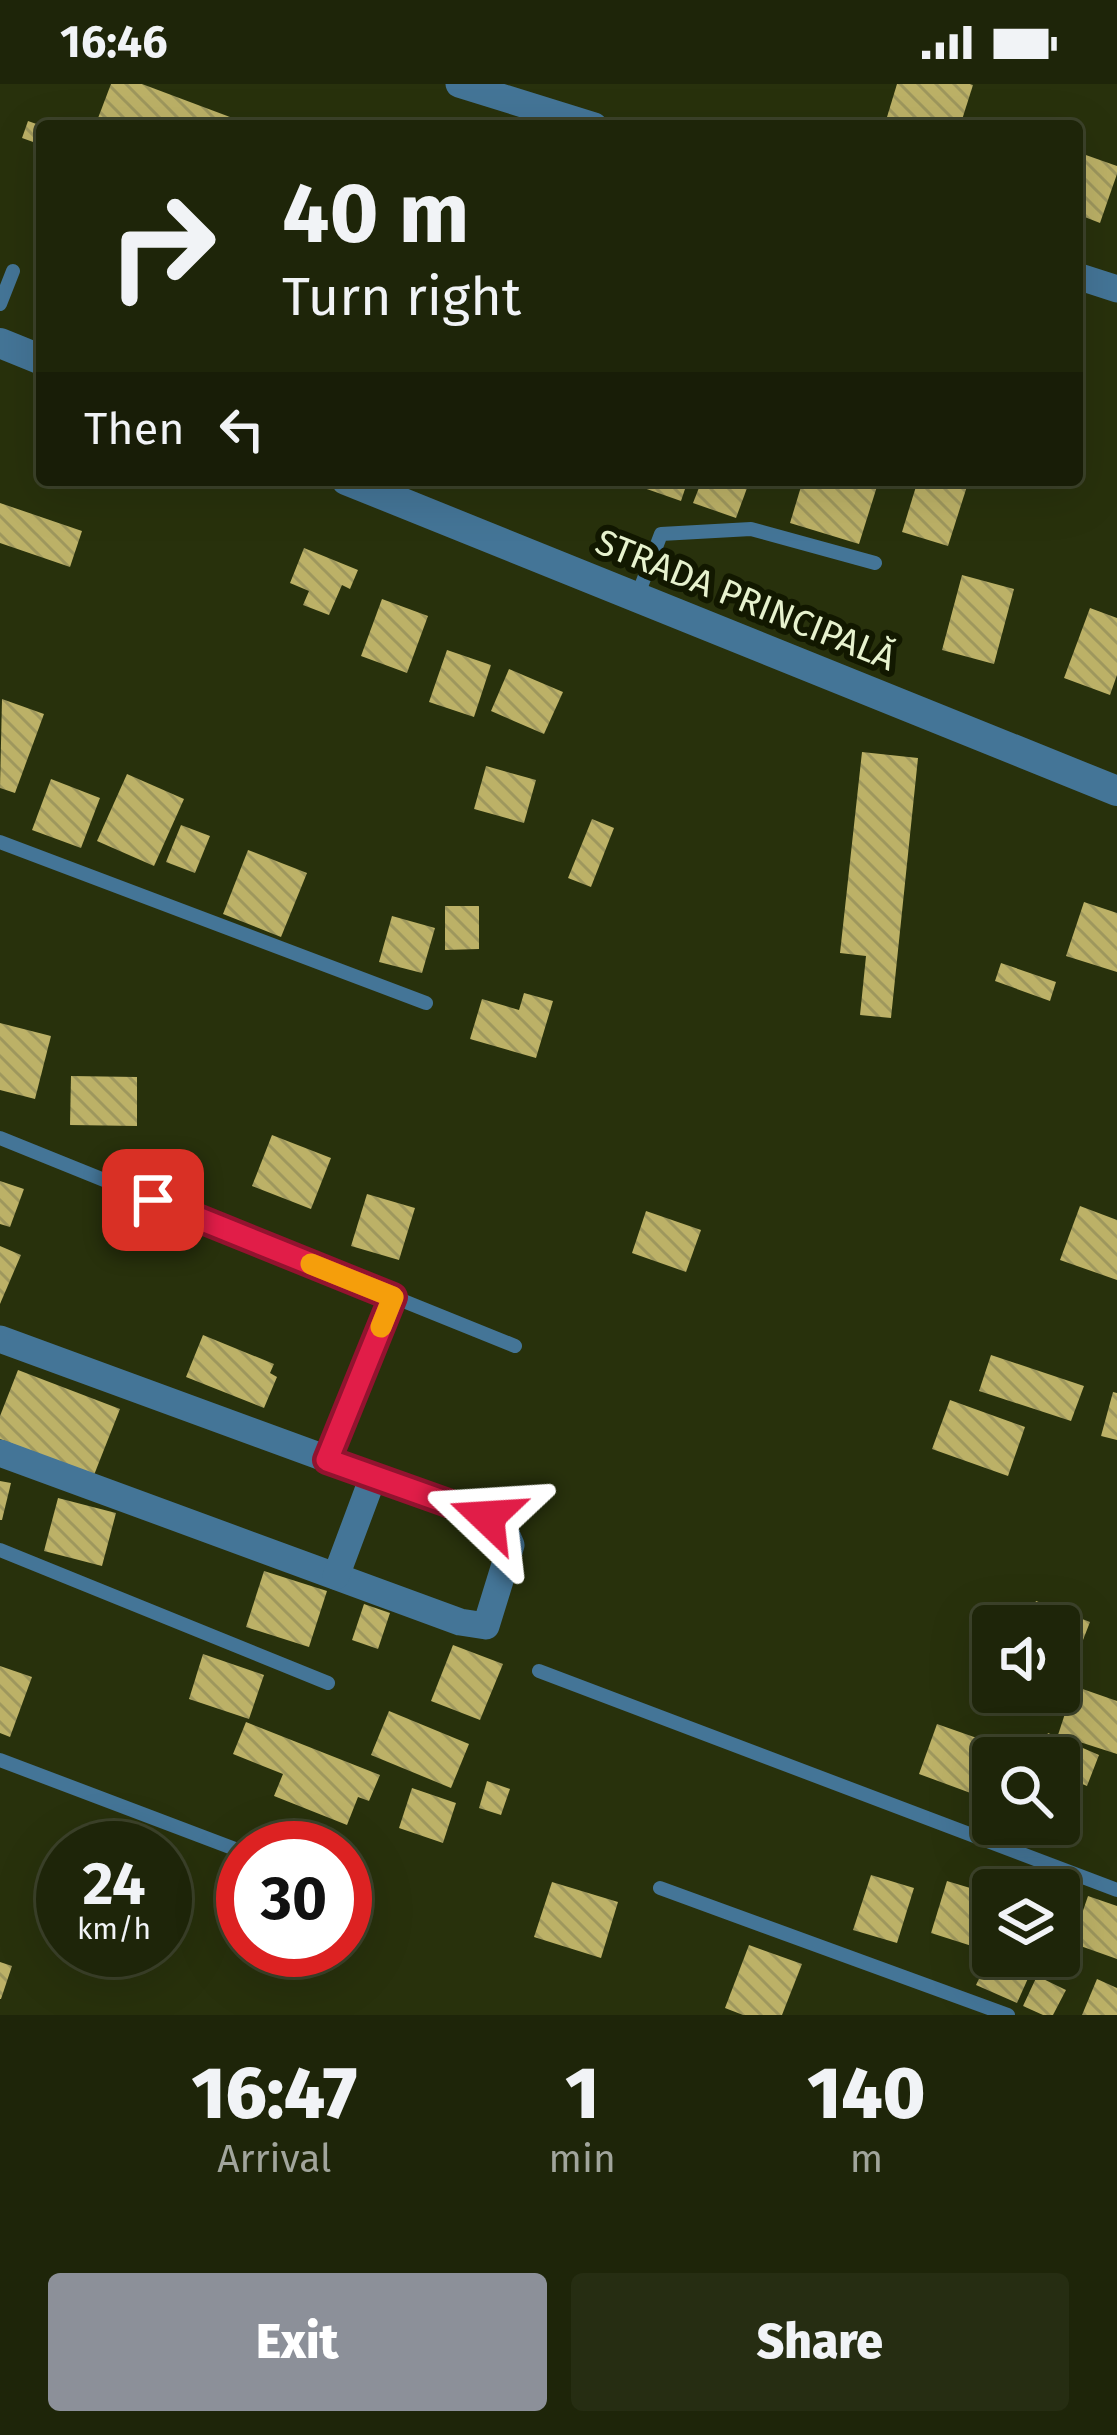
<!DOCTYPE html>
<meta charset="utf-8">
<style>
:root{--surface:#1e2509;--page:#262d12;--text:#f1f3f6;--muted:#a1a59c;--line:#3c422a;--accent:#8c9099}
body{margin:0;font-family:"Fira Sans",sans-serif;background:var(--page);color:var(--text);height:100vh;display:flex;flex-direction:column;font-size:45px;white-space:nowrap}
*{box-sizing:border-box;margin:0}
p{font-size:39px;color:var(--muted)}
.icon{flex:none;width:66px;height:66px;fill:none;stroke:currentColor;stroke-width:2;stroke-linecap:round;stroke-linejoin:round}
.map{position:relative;height:1931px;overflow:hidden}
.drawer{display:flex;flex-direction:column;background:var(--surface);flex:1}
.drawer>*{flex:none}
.guide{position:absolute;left:36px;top:36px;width:1047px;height:366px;border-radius:12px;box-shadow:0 12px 48px #0002,0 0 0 3px var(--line);background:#1e2509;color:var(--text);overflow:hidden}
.fabs{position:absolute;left:972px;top:1521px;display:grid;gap:24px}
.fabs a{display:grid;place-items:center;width:108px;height:108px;border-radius:12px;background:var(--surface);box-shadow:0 12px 48px #0002,0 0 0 3px var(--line);font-size:60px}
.speed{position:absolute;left:36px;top:1737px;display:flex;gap:24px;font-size:60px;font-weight:700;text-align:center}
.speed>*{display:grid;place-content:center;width:156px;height:156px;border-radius:50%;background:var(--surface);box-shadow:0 12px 48px #0002,0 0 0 3px var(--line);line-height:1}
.speed small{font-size:30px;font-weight:400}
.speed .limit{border:18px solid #d22;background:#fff;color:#111}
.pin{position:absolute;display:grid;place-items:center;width:102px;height:102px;color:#fff;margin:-51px;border-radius:24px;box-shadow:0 6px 18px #0006}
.me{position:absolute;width:132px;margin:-66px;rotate:290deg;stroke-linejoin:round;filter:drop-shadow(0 0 9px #0008)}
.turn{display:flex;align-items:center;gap:42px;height:252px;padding:0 48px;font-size:54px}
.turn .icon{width:156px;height:156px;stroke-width:2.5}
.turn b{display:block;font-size:84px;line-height:102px}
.then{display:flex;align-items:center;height:114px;padding:0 48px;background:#0003;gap:24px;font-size:45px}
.eta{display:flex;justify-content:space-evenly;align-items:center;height:204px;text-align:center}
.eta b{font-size:72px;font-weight:800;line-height:84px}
.cta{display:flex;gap:24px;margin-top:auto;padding:24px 48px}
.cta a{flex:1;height:138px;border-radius:12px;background:var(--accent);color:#fff;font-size:48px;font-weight:800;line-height:138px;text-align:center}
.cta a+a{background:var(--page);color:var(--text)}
.status{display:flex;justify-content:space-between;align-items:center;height:84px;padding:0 60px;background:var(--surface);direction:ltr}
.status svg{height:33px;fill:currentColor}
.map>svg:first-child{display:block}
.building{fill:url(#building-back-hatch)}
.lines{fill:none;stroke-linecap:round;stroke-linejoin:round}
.service{stroke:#447597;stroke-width:14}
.minor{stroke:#447597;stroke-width:27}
.tertiary{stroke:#447597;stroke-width:30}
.route-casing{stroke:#92132f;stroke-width:30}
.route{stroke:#e11d48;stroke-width:21}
.slow{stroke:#f59e0b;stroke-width:21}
.labels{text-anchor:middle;stroke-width:12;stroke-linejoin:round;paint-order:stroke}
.street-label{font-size:36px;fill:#e7f2ce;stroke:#121800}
</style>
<div class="status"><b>16:46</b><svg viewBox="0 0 49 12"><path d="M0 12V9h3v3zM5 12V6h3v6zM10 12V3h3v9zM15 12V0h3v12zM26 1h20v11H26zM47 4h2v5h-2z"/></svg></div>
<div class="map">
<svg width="1117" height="1931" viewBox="0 0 1117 1931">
<defs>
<pattern id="building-back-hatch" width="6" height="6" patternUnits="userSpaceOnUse" patternTransform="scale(3)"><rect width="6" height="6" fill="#bcb167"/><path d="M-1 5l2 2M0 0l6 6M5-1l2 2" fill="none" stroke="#9e975d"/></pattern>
</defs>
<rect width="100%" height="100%" fill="#28310c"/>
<g class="building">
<path d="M111,0H142L254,42H95Z"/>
<path d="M897,0H970L973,1L960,42H916L887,33Z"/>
<path d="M28,37L42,42L36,59L22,54Z"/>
<path d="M1083,70L1117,82V90L1100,139L1077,130V84Z"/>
<path d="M621,396H688L681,417Z"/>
<path d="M702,396H750L736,434L693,419Z"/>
<path d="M803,396H879L859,460L790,439Z"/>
<path d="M918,396H969L948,462L902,448Z"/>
<path d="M0,419L82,447L70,483L0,459Z"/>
<path d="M304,464L358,486L350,505L342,501L329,531L303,521L309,507L290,499Z"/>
<path d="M962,491L1014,505L994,580L942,566Z"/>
<path d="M382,515L428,532L407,589L361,572Z"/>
<path d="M1090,524L1117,534V591L1110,611L1064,594Z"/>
<path d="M447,566L491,581L474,633L429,618Z"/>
<path d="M509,585L563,608L544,650L491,627Z"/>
<path d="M2,615L44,630L15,709L0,704Z"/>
<path d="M862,668L918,674L891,934L860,931L866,872L840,869Z"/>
<path d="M486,682L536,696L524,739L474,725Z"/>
<path d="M127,690L184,715L154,782L97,757Z"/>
<path d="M51,695L100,714L81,764L32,746Z"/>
<path d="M592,735L614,744L591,803L568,794Z"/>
<path d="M181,741L210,752L195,789L166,778Z"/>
<path d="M248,766L307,789L281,853L223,830Z"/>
<path d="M1084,818L1117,829V888L1066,872Z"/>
<path d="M445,822H479V865L445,866Z"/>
<path d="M392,832L435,844L422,889L379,878Z"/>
<path d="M1001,879L1056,898L1050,917L995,897Z"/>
<path d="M524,909L553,917L536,974L470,955L482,915L519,926Z"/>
<path d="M0,939L51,952L35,1015L0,1006Z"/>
<path d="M71,992L137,993V1042L70,1041Z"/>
<path d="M272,1051L331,1074L311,1125L252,1102Z"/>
<path d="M0,1097L24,1105L10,1143L0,1140Z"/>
<path d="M367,1110L415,1124L399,1176L351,1162Z"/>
<path d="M1080,1122L1117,1136V1196L1060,1176Z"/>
<path d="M646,1127L701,1146L686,1188L632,1169Z"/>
<path d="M0,1162L21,1171L0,1220Z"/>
<path d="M203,1251L274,1280L270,1289L277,1293L264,1324L186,1293Z"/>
<path d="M991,1271L1084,1302L1071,1337L979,1307Z"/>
<path d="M18,1286L120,1325L94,1391L0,1355V1332Z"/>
<path d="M1113,1308L1117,1309V1356L1101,1352Z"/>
<path d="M950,1316L1025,1343L1008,1392L932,1365Z"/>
<path d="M0,1397L11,1399L2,1436H0Z"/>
<path d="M58,1414L116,1429L102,1482L44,1467Z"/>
<path d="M264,1487L327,1507L309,1563L246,1543Z"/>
<path d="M1036,1517L1090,1538L1076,1574L1059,1567V1542H1026Z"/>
<path d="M364,1520L390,1529L378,1565L352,1556Z"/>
<path d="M453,1561L503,1580L480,1636L431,1617Z"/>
<path d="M203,1570L264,1591L249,1635L189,1615Z"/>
<path d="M0,1582L32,1593L10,1653L0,1649Z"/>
<path d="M1074,1602L1117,1617V1670L1058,1651Z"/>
<path d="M389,1627L469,1660L451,1704L371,1671Z"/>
<path d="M246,1638L380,1691L369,1717L358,1713L347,1741L274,1712L283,1690L233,1670Z"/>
<path d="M937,1640L994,1660L976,1711L919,1690Z"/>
<path d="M1048,1649L1099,1671L1087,1702L1073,1696L1065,1713L1059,1711V1674H1037Z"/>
<path d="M487,1697L510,1705L501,1731L479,1724Z"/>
<path d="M412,1704L456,1719L443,1759L399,1744Z"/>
<path d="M1028,1788L1068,1806L1059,1827V1806H1020Z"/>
<path d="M871,1791L914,1804L897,1859L853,1846Z"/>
<path d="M947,1797L990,1810L975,1863L931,1849Z"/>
<path d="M552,1798L618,1818L601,1874L534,1853Z"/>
<path d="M1088,1812L1117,1822V1875L1072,1859Z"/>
<path d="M749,1861L802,1880L782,1931H743L725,1924Z"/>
<path d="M990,1872H1038L1017,1919L976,1901Z"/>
<path d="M0,1878L12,1882L1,1915H0Z"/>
<path d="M1037,1892L1066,1906L1053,1931H1043L1023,1922Z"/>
<path d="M1097,1895L1117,1904V1931H1082Z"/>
</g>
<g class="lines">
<g class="service">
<path d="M0,220L13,187"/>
<path d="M637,513L661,450L751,445L875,479"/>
<path d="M0,758L426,919"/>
<path d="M0,1054L515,1262"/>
<path d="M327,1376L393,1213"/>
<path d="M0,1466L328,1599"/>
<path d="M539,1587L1117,1806"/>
<path d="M0,1676L243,1768"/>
<path d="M660,1804L1008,1931"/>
<path d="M345,1809L356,1813"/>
</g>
<g class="minor">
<path d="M459,0L594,42"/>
<path d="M1077,192L1117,205"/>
<path d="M0,1255L486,1433L504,1445L511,1461L486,1542L460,1538L0,1369"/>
<path d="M336,1492L373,1393"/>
</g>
<g class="tertiary">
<path d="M0,259L42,276"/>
<path d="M346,396L1117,707"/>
</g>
</g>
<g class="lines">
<g class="route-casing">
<path id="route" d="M153,1116L393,1213L327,1376L487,1433"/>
</g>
<use href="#route" class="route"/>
<path class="slow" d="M311,1180L393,1213L381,1243"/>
</g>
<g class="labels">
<g class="street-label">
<text transform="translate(746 515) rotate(22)" y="13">STRADA PRINCIPALĂ</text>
</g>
</g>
</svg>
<div class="fabs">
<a><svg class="icon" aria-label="sound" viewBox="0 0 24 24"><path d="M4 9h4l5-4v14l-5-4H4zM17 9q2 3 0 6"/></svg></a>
<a><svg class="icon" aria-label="search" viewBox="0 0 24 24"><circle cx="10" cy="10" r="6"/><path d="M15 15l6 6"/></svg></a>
<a><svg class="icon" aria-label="layers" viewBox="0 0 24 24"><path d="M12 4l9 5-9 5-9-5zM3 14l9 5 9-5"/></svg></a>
</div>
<div class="speed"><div>24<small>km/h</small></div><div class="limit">30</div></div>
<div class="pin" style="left:153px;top:1116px;background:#d93025"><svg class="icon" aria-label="arrive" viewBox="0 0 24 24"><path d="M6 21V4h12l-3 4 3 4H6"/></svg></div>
<svg class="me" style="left:487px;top:1433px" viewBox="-20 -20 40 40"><path d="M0-17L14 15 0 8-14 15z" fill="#e11d48" stroke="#fff" stroke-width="4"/></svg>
<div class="guide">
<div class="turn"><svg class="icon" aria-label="right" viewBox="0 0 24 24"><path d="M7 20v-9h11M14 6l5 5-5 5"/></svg><div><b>40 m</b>Turn right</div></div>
<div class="then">Then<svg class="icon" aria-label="left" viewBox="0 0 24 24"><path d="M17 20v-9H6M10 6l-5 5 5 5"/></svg></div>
</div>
</div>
<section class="drawer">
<div class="eta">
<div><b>16:47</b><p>Arrival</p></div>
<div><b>1</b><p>min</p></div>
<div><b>140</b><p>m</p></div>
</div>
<div class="cta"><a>Exit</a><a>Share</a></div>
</section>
